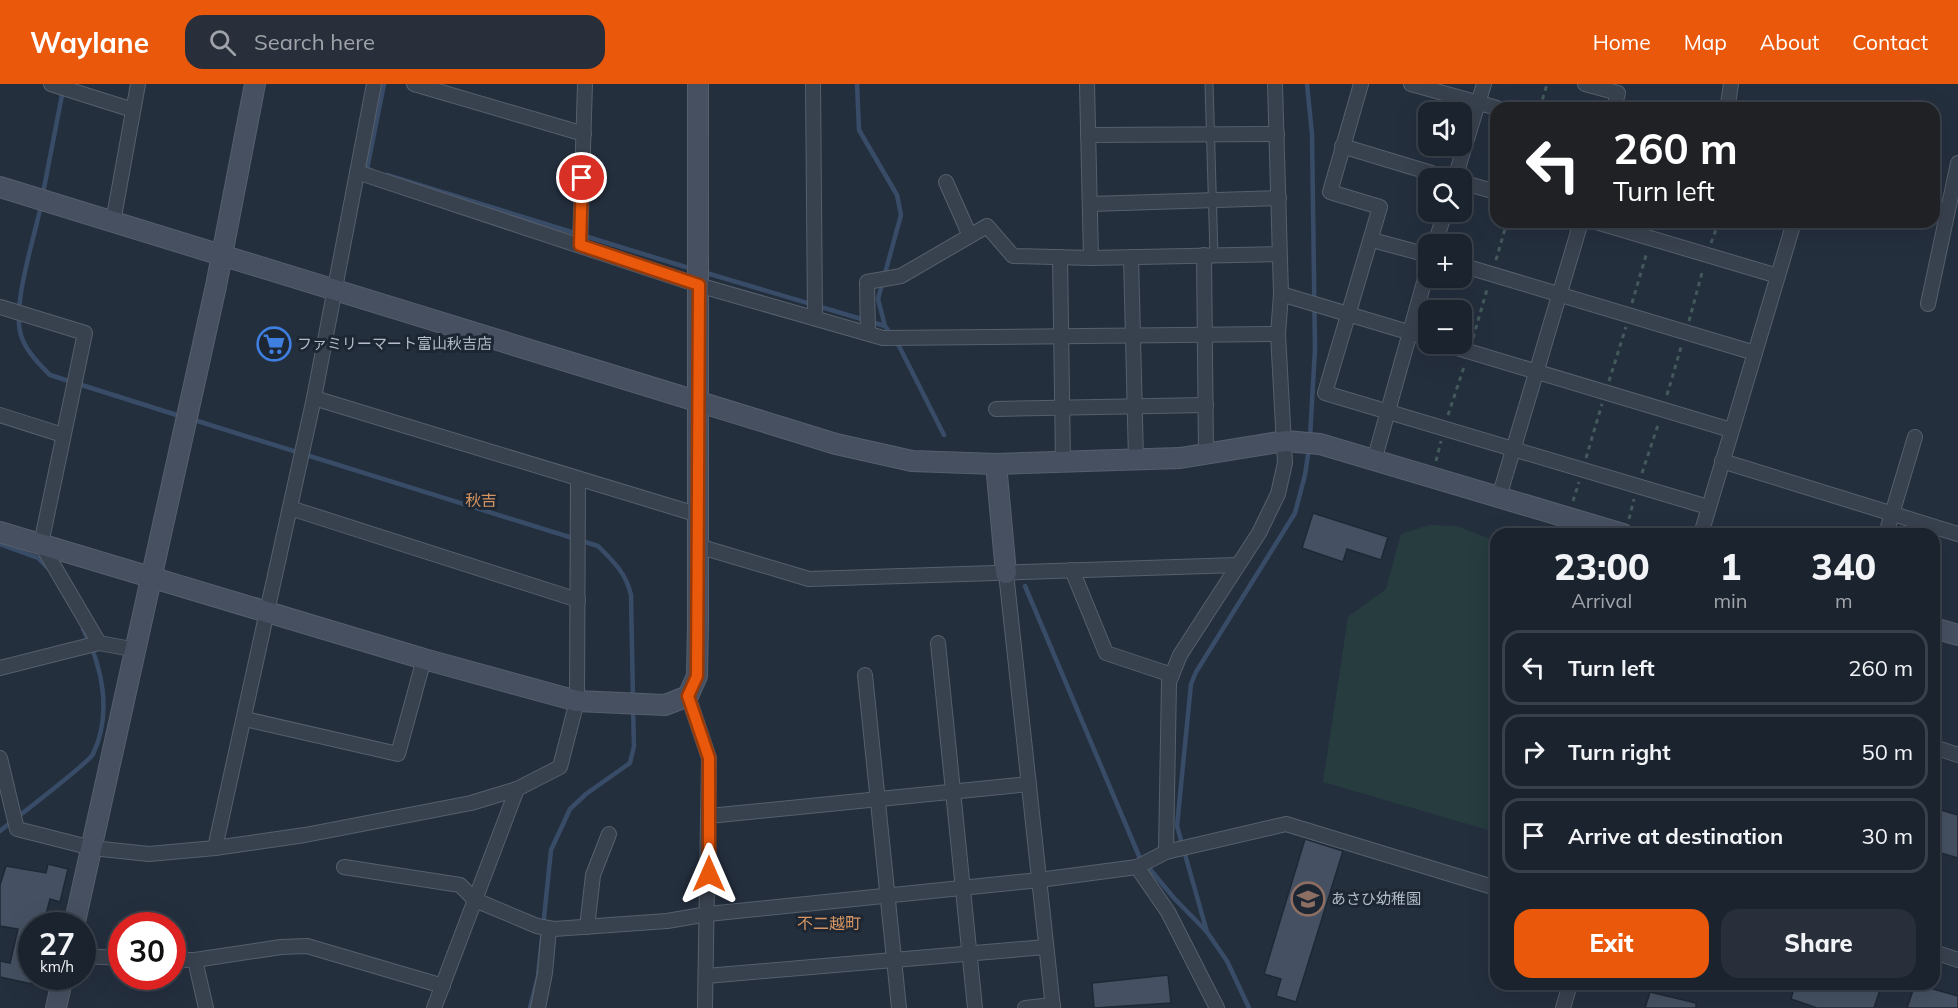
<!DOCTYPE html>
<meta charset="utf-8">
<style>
:root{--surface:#1b232e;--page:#282f3a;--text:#f1f3f6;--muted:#a0a4aa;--line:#39404a;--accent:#ea580c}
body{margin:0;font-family:Mulish,"Noto Sans JP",sans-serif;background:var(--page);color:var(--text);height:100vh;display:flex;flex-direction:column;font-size:22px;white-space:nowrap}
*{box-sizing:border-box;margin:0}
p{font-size:20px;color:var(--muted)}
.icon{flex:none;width:33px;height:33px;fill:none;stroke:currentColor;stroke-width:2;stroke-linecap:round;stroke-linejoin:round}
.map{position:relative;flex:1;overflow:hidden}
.details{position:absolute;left:1490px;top:444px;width:450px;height:462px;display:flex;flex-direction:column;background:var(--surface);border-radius:18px;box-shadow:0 6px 24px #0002,0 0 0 2px var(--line)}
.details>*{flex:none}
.top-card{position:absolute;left:1490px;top:18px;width:450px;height:126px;border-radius:18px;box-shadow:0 6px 24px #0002,0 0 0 2px var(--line);background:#202124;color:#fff;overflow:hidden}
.fabs{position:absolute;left:1418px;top:18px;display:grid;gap:12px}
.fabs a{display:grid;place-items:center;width:54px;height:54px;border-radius:12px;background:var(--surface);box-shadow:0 6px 24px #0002,0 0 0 2px var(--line);font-size:30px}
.speed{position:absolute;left:18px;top:828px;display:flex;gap:12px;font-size:30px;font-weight:700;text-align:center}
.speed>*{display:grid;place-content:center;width:78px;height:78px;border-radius:50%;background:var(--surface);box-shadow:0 6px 24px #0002,0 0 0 2px var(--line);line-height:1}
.speed small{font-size:15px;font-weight:400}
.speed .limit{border:9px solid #d22;background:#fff;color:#111}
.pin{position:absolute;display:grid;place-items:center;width:51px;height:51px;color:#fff;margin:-26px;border:3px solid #fff;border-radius:50%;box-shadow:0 2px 6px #0007}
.me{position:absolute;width:66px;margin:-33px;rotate:0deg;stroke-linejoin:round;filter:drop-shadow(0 0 4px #0008)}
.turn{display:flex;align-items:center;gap:21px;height:126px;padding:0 24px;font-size:27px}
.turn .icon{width:78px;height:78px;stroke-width:2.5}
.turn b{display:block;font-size:42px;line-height:51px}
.eta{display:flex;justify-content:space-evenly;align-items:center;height:102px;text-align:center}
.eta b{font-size:36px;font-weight:800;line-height:42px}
.cta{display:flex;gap:12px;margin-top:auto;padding:12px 24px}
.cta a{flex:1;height:69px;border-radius:18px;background:var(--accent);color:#fff;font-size:24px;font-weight:800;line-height:69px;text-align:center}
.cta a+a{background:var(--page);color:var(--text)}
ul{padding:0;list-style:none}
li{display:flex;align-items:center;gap:18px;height:75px;margin:0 12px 9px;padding:0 12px;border:3px solid var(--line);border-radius:18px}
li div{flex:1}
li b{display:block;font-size:22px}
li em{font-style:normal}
header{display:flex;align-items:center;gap:36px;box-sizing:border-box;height:84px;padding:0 30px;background:var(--accent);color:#fff}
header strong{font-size:28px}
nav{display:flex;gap:33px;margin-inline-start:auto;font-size:21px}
.search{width:420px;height:54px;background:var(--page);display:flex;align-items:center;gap:15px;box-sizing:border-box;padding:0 21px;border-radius:18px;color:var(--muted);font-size:22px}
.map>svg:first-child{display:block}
.green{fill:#263c3f}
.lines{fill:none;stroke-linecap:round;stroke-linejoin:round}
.stream{stroke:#394c67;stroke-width:4.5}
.building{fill:#455162;stroke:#1f2835;stroke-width:1.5}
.lane-casing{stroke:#565f6c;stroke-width:9}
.street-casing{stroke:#565f6c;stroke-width:16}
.secondary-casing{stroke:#565f6c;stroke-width:22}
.path{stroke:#44595c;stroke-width:3;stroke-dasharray:4.5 4.5;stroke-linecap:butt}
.lane{stroke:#38414e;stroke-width:7}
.street{stroke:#38414e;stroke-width:14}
.secondary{stroke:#465061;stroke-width:20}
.route-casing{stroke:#983908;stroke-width:15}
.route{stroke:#ea580c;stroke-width:10}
.labels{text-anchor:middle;stroke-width:6;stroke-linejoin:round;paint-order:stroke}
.poi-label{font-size:15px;fill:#b4bcc9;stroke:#1d2633;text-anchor:start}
.neighbourhood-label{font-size:16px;fill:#d59563;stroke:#1d2633}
</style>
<header>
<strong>Waylane</strong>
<div class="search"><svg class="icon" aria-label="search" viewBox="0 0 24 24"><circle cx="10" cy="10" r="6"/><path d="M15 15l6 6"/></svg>Search here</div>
<nav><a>Home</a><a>Map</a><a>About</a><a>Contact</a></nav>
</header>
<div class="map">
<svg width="1958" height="924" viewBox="0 0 1958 924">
<rect width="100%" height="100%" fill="#242f3e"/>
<path class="green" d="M1429,441L1457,442L1495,457V748L1323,698L1348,533L1386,505L1401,450Z"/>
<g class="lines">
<g class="stream">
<path d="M857,0L859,46L897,111L901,131L878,215L885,242"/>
<path d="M1307,0L1312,50L1315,265L1310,353"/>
<path d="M371,86L367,85L384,0"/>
<path d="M387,91L692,185"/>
<path d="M43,109L63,6"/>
<path d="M41,121C35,152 10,226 22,254C27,268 40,281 50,291L183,333"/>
<path d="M703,188L885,242L899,262L944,351"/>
<path d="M191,335L598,462C614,478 626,489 631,511L633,616"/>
<path d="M0,460L38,474L50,486"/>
<path d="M1025,502L1139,772L1174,814L1207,848L1227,877L1249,924"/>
<path d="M0,747C13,736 89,679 93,670C112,630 103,583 83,545"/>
<path d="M1207,848L1177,742L1191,600L1196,588L1295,429L1305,391L1309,364"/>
<path d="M530,924L538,892L551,766L570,725L586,710L630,679L634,662L633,624"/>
</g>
</g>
<g class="building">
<path d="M1313,429L1388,453L1381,476L1347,465L1343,478L1302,464Z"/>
<path d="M1934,724L1958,731V774L1934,767Z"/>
<path d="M1305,755L1343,767L1296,918L1276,912L1281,895L1264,890Z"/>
<path d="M48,780L68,785L60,818L50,815L43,842H32V900L0,893V877L10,879L18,845L0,842V801L6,782L46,789Z"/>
<path d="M1168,891L1171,919L1094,924L1092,899Z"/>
<path d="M1795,900H1882L1874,924H1817L1791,915Z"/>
<path d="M1915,900L1958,912V924H1907Z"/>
<path d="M1650,908L1696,919V924H1645Z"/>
</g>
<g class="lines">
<g class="lane-casing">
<path id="lane" d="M1209,0L1214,171"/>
</g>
<g class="street-casing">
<g id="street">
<path d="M51,0L133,26"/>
<path d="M414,0L584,50"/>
<path d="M813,0L815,233"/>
<path d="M1087,0L1091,174"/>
<path d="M1361,0L1330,108L1380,123L1325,309L1708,423"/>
<path d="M1411,0L1497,24"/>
<path d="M1585,0L1618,9L1614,24"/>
<path d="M1731,24L1728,20L1731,0"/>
<path d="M1088,51L1277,50"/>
<path d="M1342,62L1448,94"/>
<path d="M357,88L698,201L883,254L1278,250"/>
<path d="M1455,94L1484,0"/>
<path d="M946,98L970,152"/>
<path d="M1461,98L1496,108"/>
<path d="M1090,120L1279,114"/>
<path d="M113,138L138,0"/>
<path d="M1596,138L1778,192"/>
<path d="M1372,156L1428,171"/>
<path d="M1435,160L1445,128"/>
<path d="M580,161L585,0"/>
<path d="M1204,171L1206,369"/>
<path d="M1060,173L1063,379"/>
<path d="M1131,173L1136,376"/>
<path d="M1461,181L1755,269"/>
<path d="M1281,210L1428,254"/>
<path d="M1928,220L1958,79"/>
<path d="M0,223L85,249L41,460L99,559"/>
<path d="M868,249L867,198L901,192L987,142L1013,172L1091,174L1279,170"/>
<path d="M1444,260L1731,346"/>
<path d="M314,314L699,431"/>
<path d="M996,325L1206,321"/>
<path d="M0,331L63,351"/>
<path d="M1374,377L1428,184"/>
<path d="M1722,377L1958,450"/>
<path d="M1499,413L1581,138"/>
<path d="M290,424L578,516"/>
<path d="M1701,450L1794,138"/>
<path d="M1886,450L1915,353"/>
<path d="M698,462L809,495L1237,481"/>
<path d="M1072,486L1106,569L1172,591"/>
<path d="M1006,489L1053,924"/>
<path d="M938,559L975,924"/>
<path d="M0,584L99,559L137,566"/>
<path d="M865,591L899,924"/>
<path d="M688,612L709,674L705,924"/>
<path d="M245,635L398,670L424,575"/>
<path d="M1934,663L1958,671"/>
<path d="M0,674L17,745L92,764L149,770L215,764L305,751L471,719L517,705L560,683L577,617L578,395"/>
<path d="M709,732L1029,700"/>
<path d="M215,764L314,314L374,0"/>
<path d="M1166,768L1169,598L1180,571L1259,449L1278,410L1285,379L1278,250L1281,210L1275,0"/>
<path d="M344,783L460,801L475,816L537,842L554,845L667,837L708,830L1039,796L1137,783L1166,768L1286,740L1496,804"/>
<path d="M1137,783L1168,828L1217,924"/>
<path d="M587,843L593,791L609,750"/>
<path d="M1934,868L1958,876"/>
<path d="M82,872L122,874"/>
<path d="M172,876H195L281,863L307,862L443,902"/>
<path d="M195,876L206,924"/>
<path d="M706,892L1046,863"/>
<path d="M434,924L517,705"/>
<path d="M538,924L545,889L549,845"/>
<path d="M1025,924L1053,921"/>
<path d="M1563,924L1570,900"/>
</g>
</g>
<g class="secondary-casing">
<g id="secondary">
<path d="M0,103L836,360L912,377L996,380L1180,374L1285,357L1320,360L1623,450"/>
<path d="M996,380L1006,489"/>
<path d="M0,448L424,575L577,617L665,621L688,612L697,592L698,539V0"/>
<path d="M1934,544L1958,551"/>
<path d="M74,842L216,202L255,0"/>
<path d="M56,924L63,892"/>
</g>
</g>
<g class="path">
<path d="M1540,24L1547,0"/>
<path d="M1711,159L1719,138"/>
<path d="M1496,176L1507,138"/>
<path d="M1632,219L1647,168"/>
<path d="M1689,237L1703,185"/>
<path d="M1473,254L1488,202"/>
<path d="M1609,297L1626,243"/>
<path d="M1667,311L1682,260"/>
<path d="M1448,331L1465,280"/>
<path d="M1586,374L1602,320"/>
<path d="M1436,377L1441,357"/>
<path d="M1642,389L1659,338"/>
<path d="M1573,417L1579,398"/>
<path d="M1629,435L1634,415"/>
</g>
<use href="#lane" class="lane"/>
<use href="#street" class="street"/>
<use href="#secondary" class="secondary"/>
</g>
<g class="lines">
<g class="route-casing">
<path id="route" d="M582,94L580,161L699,201L697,592L688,612L709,674V790"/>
</g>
<use href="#route" class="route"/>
</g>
<defs>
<g id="supermarket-ring" transform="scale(1.725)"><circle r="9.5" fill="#1d2633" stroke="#3f7fe0" stroke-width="1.5"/><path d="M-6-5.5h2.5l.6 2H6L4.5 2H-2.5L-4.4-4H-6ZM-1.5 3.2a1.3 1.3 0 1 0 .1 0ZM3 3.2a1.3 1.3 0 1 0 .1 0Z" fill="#3f7fe0"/></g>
<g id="school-ring" transform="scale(1.725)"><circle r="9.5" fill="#1d2633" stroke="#8d6e63" stroke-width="1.5"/><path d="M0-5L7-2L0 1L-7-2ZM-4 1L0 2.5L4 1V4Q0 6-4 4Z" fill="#8d6e63"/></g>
</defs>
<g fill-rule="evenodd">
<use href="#supermarket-ring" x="274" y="260"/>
<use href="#school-ring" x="1308" y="815"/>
</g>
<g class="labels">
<g class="poi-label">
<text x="297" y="265">ファミリーマート富山秋吉店</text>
<text x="1331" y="820">あさひ幼稚園</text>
</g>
<g class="neighbourhood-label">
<text x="481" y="422">秋吉</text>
<text x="829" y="845">不二越町</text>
</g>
</g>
</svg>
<div class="fabs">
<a><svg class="icon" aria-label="sound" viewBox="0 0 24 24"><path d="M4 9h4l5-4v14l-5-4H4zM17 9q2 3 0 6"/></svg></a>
<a><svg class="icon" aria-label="search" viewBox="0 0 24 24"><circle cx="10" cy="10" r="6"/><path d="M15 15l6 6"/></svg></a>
<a>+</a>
<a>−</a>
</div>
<div class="speed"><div>27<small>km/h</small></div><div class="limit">30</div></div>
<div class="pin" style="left:582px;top:94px;background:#d93025"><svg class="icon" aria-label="arrive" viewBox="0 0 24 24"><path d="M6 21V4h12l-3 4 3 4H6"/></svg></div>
<svg class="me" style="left:709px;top:790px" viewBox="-20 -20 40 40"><path d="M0-17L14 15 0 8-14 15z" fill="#ea580c" stroke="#fff" stroke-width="4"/></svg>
<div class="top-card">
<div class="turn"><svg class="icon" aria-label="left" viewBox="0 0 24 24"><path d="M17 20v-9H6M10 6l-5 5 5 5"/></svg><div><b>260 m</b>Turn left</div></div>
</div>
<section class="details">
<div class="eta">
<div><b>23:00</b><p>Arrival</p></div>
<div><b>1</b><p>min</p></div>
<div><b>340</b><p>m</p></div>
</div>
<ul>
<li><svg class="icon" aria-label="left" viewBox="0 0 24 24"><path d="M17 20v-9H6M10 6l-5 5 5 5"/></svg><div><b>Turn left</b></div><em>260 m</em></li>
<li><svg class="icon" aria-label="right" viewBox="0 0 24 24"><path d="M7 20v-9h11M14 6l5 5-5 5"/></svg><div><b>Turn right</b></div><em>50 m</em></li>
<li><svg class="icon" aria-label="arrive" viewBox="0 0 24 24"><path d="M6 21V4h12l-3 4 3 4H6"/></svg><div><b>Arrive at destination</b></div><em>30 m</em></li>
</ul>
<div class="cta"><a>Exit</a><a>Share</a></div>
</section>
</div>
